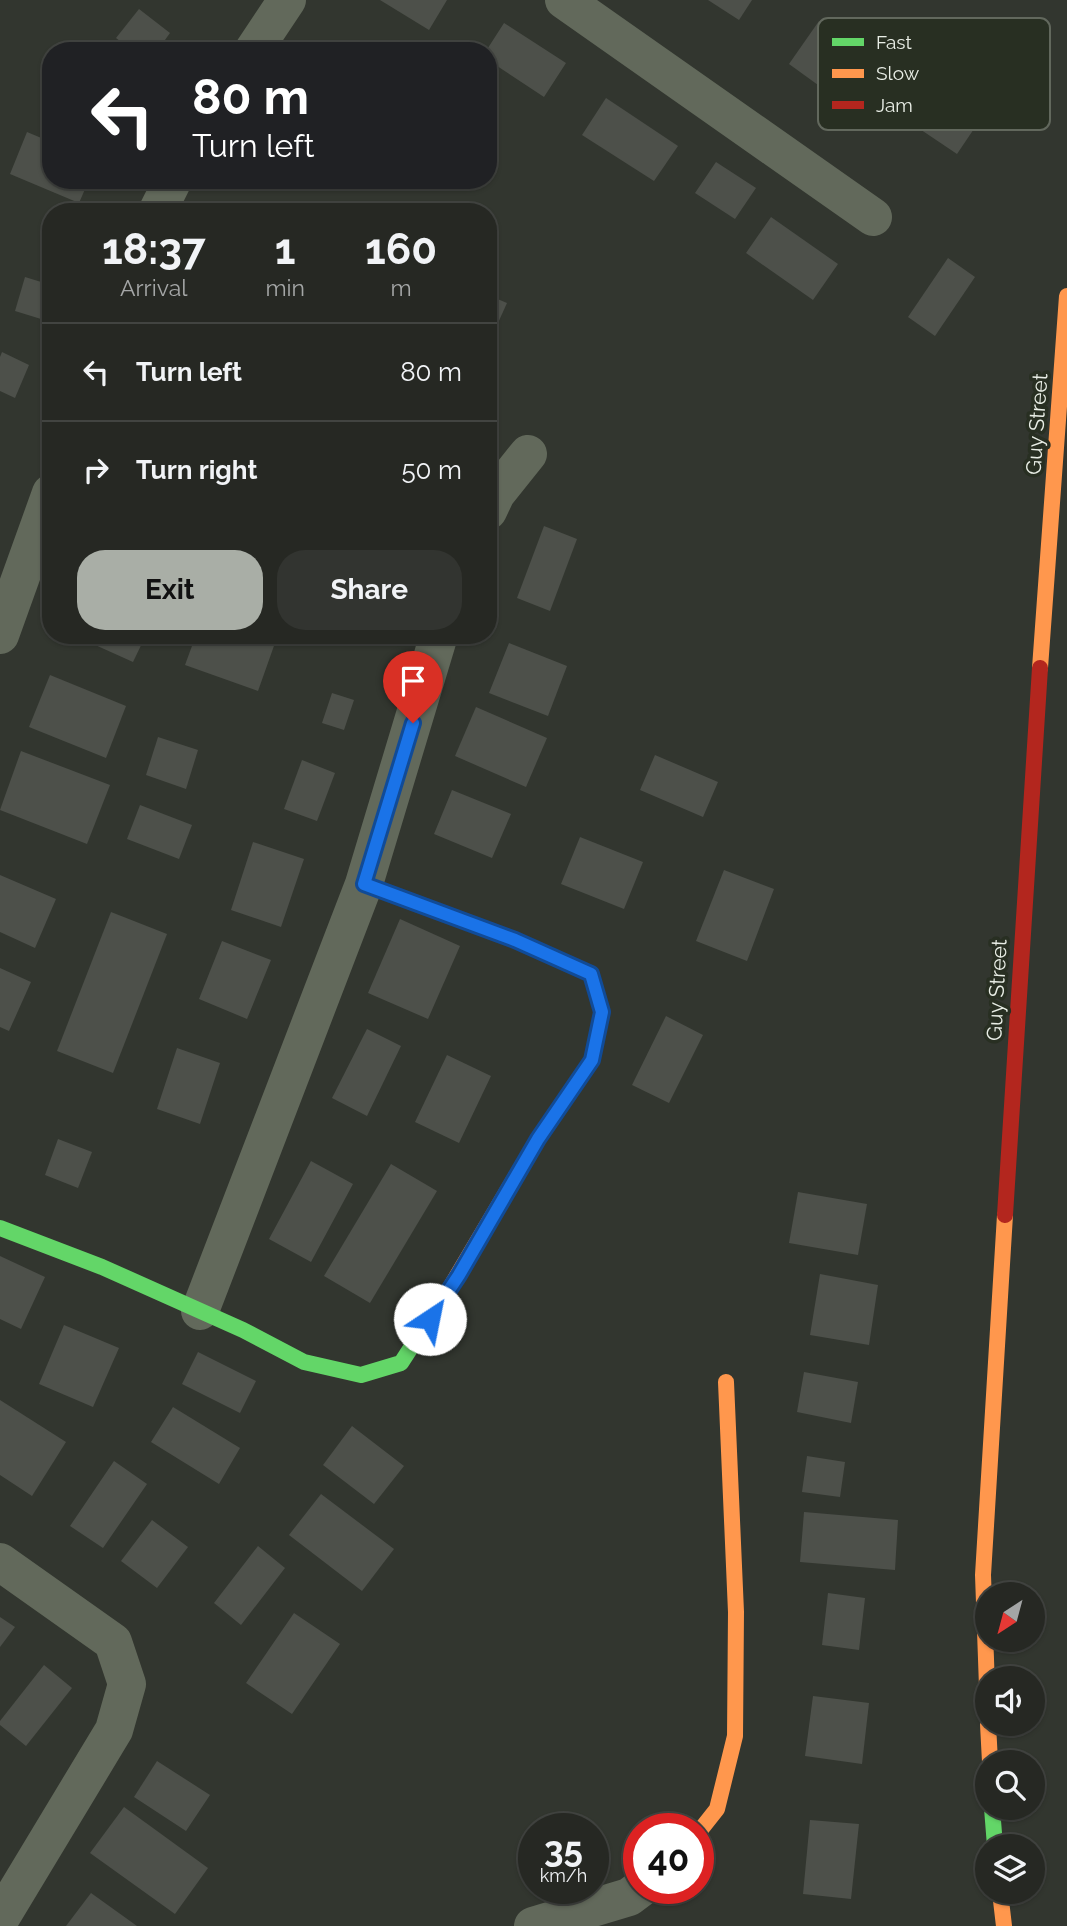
<!DOCTYPE html>
<style>
:root{--surface:#262823;--page:#323430;--text:#f1f3f6;--muted:#a4a6a6;--line:#424441;--accent:#a9aea6}
body{margin:0;font-family:Raleway,sans-serif;background:var(--page);color:var(--text);height:100vh;display:flex;flex-direction:column;font-size:26px;white-space:nowrap}
*{box-sizing:border-box;margin:0}
p{font-size:23px;color:var(--muted)}
.icon{flex:none;width:38px;height:38px;fill:none;stroke:currentColor;stroke-width:2;stroke-linecap:round;stroke-linejoin:round}
.map{position:relative;flex:1;overflow:hidden}
.drawer{position:absolute;left:42px;top:203px;width:455px;height:441px;display:flex;flex-direction:column;background:var(--surface);border-radius:28px;box-shadow:0 2px 5px #0004,0 0 0 2px var(--line)}
.drawer>*{flex:none}
.hud{position:absolute;left:42px;top:42px;width:455px;height:147px;border-radius:28px;box-shadow:0 2px 5px #0004,0 0 0 2px var(--line);background:#202124;color:#fff;overflow:hidden}
.needle{width:46px;rotate:216deg}
.fabs{position:absolute;left:975px;top:1582px;display:grid;gap:14px}
.fabs a{display:grid;place-items:center;width:70px;height:70px;border-radius:50%;background:var(--surface);box-shadow:0 2px 5px #0004,0 0 0 2px var(--line);font-size:35px}
.speed{position:absolute;left:518px;top:1813px;display:flex;gap:14px;font-size:35px;font-weight:700;text-align:center}
.speed>*{display:grid;place-content:center;width:91px;height:91px;border-radius:50%;background:var(--surface);box-shadow:0 2px 5px #0004,0 0 0 2px var(--line);line-height:1}
.speed small{font-size:18px;font-weight:400}
.speed .limit{border:10px solid #d22;background:#fff;color:#111}
.pin{position:absolute;display:grid;place-items:center;width:60px;height:60px;color:#fff;margin:-72px -30px;border-radius:50% 50% 50% 0;rotate:-45deg;box-shadow:0 0 7px #0007}
.pin .icon{rotate:45deg}
.me{position:absolute;width:77px;margin:-38px;rotate:34deg;stroke-linejoin:round;filter:drop-shadow(0 0 5px #0008)}
.turn{display:flex;align-items:center;gap:24px;height:147px;padding:0 35px;font-size:32px}
.turn .icon{width:91px;height:91px;stroke-width:2.5}
.turn b{display:block;font-size:49px;line-height:60px}
.eta{display:flex;justify-content:space-evenly;align-items:center;height:119px;text-align:center}
.eta b{font-size:42px;font-weight:700;line-height:49px}
.button{display:flex;gap:14px;margin-top:auto;padding:14px 35px}
.button a{flex:1;height:80px;border-radius:28px;background:var(--accent);color:#111;font-size:28px;font-weight:700;line-height:80px;text-align:center}
.button a+a{background:var(--page);color:var(--text)}
ul{padding:0;list-style:none}
li{display:flex;align-items:center;gap:21px;height:98px;padding:0 35px;border-top:2px solid var(--line)}
li div{flex:1}
li b{display:block;font-size:26px}
li em{font-style:normal}
.map>svg:first-child{display:block}
.building{fill:#4d504a}
.lines{fill:none;stroke-linecap:round;stroke-linejoin:round}
.street{stroke:#62695b;stroke-width:38}
.fast{stroke:#63d668;stroke-width:16}
.slow{stroke:#ff974d;stroke-width:16}
.jam{stroke:#b3261e;stroke-width:16}
.route-casing{stroke:#114b97;stroke-width:18}
.route{stroke:#1a73e8;stroke-width:12}
.labels{text-anchor:middle;stroke-width:7;stroke-linejoin:round;paint-order:stroke}
.street-label{font-size:21px;fill:#e9eee6;stroke:#282f22}
.key{fill:#282f22;stroke:#62685d;stroke-width:2}
.key-label{font-size:19px;fill:#e9eee6}
</style>
<div class="map">
<svg width="1067" height="1926" viewBox="0 0 1067 1926">
<rect width="100%" height="100%" fill="#32362f"/>
<g class="building">
<path d="M380,0H447L429,30Z"/>
<path d="M708,0H752L739,20Z"/>
<path d="M139,9L170,33L157,51H133L116,38Z"/>
<path d="M819,21L885,69L854,111L789,64Z"/>
<path d="M504,23L566,63L544,97L488,60V51H486Z"/>
<path d="M917,70L984,114L957,154L890,109Z"/>
<path d="M606,98L678,146L654,181L582,135Z"/>
<path d="M27,132L51,142V180H89L79,203L10,174Z"/>
<path d="M716,162L756,188L735,219L695,193Z"/>
<path d="M226,201L251,212H222Z"/>
<path d="M771,217L838,264L813,300L746,253Z"/>
<path d="M948,258L975,277L935,336L908,317Z"/>
<path d="M25,277L51,285L41,319L15,311Z"/>
<path d="M488,295L507,303L488,345Z"/>
<path d="M2,352L29,365L15,398L0,391V357Z"/>
<path d="M544,526L577,539L550,611L517,598Z"/>
<path d="M73,635H146L133,662Z"/>
<path d="M196,635H254L275,643L258,691L185,665Z"/>
<path d="M509,643L567,666L548,716L489,693Z"/>
<path d="M50,675L126,706L106,758L29,727Z"/>
<path d="M332,693L354,700L344,730L322,723Z"/>
<path d="M476,707L547,738L526,787L455,756Z"/>
<path d="M158,737L198,750L186,789L146,775Z"/>
<path d="M21,751L110,785L87,844L0,810Z"/>
<path d="M655,755L718,782L703,817L640,790Z"/>
<path d="M302,760L335,773L317,821L284,809Z"/>
<path d="M452,790L511,814L492,858L434,834Z"/>
<path d="M140,805L192,825L179,859L127,839Z"/>
<path d="M580,837L643,862L624,909L561,884Z"/>
<path d="M253,842L304,859L281,927L231,910Z"/>
<path d="M724,870L774,889L747,961L696,941Z"/>
<path d="M0,875L56,899L35,948L0,932Z"/>
<path d="M111,912L167,934L113,1073L57,1051Z"/>
<path d="M400,919L460,946L428,1019L368,993Z"/>
<path d="M222,941L271,960L247,1019L199,999Z"/>
<path d="M0,968L31,982L9,1031L0,1027Z"/>
<path d="M666,1016L703,1035L669,1103L632,1085Z"/>
<path d="M367,1029L401,1046L367,1116L332,1098Z"/>
<path d="M177,1048L220,1063L200,1124L157,1109Z"/>
<path d="M447,1055L491,1076L459,1143L415,1122Z"/>
<path d="M58,1139L92,1152L78,1188L45,1175Z"/>
<path d="M311,1161L353,1184L311,1262L269,1239Z"/>
<path d="M391,1164L437,1191L370,1303L324,1276Z"/>
<path d="M798,1192L867,1204L858,1255L789,1243Z"/>
<path d="M0,1256L45,1277L21,1329L0,1319Z"/>
<path d="M820,1274L878,1285L869,1345L810,1335Z"/>
<path d="M64,1325L119,1348L93,1407L39,1384Z"/>
<path d="M198,1352L256,1381L240,1413L182,1384Z"/>
<path d="M804,1372L858,1382L851,1423L797,1412Z"/>
<path d="M0,1400L66,1442L32,1496L0,1475Z"/>
<path d="M173,1407L240,1448L219,1484L151,1442Z"/>
<path d="M352,1426L404,1466L374,1504L323,1465Z"/>
<path d="M807,1456L845,1462L840,1497L802,1492Z"/>
<path d="M114,1461L147,1484L103,1548L70,1526Z"/>
<path d="M321,1494L394,1549L362,1591L289,1535Z"/>
<path d="M804,1512L898,1520L895,1570L800,1562Z"/>
<path d="M152,1520L188,1547L157,1588L121,1561Z"/>
<path d="M258,1546L285,1568L241,1625L214,1603Z"/>
<path d="M828,1593L865,1598L859,1650L822,1645Z"/>
<path d="M294,1613L340,1644L292,1714L246,1683Z"/>
<path d="M0,1617L15,1627L0,1647Z"/>
<path d="M44,1665L72,1688L26,1746L0,1725V1721Z"/>
<path d="M813,1696L869,1703L862,1764L805,1756Z"/>
<path d="M157,1761L210,1795L186,1831L134,1797Z"/>
<path d="M124,1807L208,1868L175,1914L90,1853Z"/>
<path d="M810,1820L859,1824L851,1899L803,1894Z"/>
<path d="M91,1893L137,1926H66Z"/>
</g>
<g class="lines">
<g class="street">
<path d="M564,0L873,217"/>
<path d="M253,51L287,0"/>
<path d="M157,212L173,180"/>
<path d="M488,511L496,494L528,454"/>
<path d="M0,635L51,493"/>
<path d="M200,1311L364,884L439,635"/>
<path d="M0,1562L113,1642L127,1684L114,1730L0,1919"/>
<path d="M533,1926L629,1897L641,1888"/>
</g>
<g class="fast">
<path d="M0,1228L102,1267L243,1330L304,1362L361,1375L401,1363L451,1286"/>
<path d="M992,1808L995,1846"/>
</g>
<g class="slow">
<path d="M1040,668L1067,296"/>
<path d="M364,884L515,940L591,974L602,1012L592,1060L538,1139L451,1286"/>
<path d="M987,1687L983,1575L1005,1215"/>
<path d="M988,1724L990,1762"/>
<path d="M698,1833L717,1809L735,1736L736,1612L726,1382"/>
<path d="M1000,1892L1004,1926"/>
</g>
<path class="jam" d="M1005,1215L1040,668"/>
</g>
<g class="lines">
<g class="route-casing">
<path id="route" d="M413,723L364,884L515,940L591,974L602,1012L592,1060L538,1139L459,1275L430,1319"/>
</g>
<use href="#route" class="route"/>
</g>
<g class="labels">
<g class="street-label">
<text transform="translate(1037 424) rotate(-86)" y="7">Guy Street</text>
<text transform="translate(997 990) rotate(-87)" y="7">Guy Street</text>
</g>
</g>
<rect x="818" y="18" width="232" height="112" rx="10" class="key"/>
<rect x="832" y="38" width="32" height="8" fill="#63d668"/>
<rect x="832" y="69" width="32" height="9" fill="#ff974d"/>
<rect x="832" y="101" width="32" height="8" fill="#b3261e"/>
<g class="key-label">
<text x="876" y="49">Fast</text>
<text x="876" y="80">Slow</text>
<text x="876" y="112">Jam</text>
</g>
</svg>
<div class="fabs">
<a><svg class="needle" viewBox="-14 -14 28 28"><path d="M0-13l5 13h-10z" fill="#e53935"/><path d="M0 13l5-13h-10z" fill="#a4a6a6"/></svg></a>
<a><svg class="icon" aria-label="sound" viewBox="0 0 24 24"><path d="M4 9h4l5-4v14l-5-4H4zM17 9q2 3 0 6"/></svg></a>
<a><svg class="icon" aria-label="search" viewBox="0 0 24 24"><circle cx="10" cy="10" r="6"/><path d="M15 15l6 6"/></svg></a>
<a><svg class="icon" aria-label="layers" viewBox="0 0 24 24"><path d="M12 4l9 5-9 5-9-5zM3 14l9 5 9-5"/></svg></a>
</div>
<div class="speed"><div>35<small>km/h</small></div><div class="limit">40</div></div>
<div class="pin" style="left:413px;top:723px;background:#d93025"><svg class="icon" aria-label="arrive" viewBox="0 0 24 24"><path d="M6 21V4h12l-3 4 3 4H6"/></svg></div>
<svg class="me" style="left:430px;top:1319px" viewBox="-20 -20 40 40"><circle r="19" fill="#fff"/><path d="M0-13L10 11 0 6-10 11z" fill="#1a73e8"/></svg>
<div class="hud">
<div class="turn"><svg class="icon" aria-label="left" viewBox="0 0 24 24"><path d="M17 20v-9H6M10 6l-5 5 5 5"/></svg><div><b>80 m</b>Turn left</div></div>
</div>
<section class="drawer">
<div class="eta">
<div><b>18:37</b><p>Arrival</p></div>
<div><b>1</b><p>min</p></div>
<div><b>160</b><p>m</p></div>
</div>
<ul>
<li><svg class="icon" aria-label="left" viewBox="0 0 24 24"><path d="M17 20v-9H6M10 6l-5 5 5 5"/></svg><div><b>Turn left</b></div><em>80 m</em></li>
<li><svg class="icon" aria-label="right" viewBox="0 0 24 24"><path d="M7 20v-9h11M14 6l5 5-5 5"/></svg><div><b>Turn right</b></div><em>50 m</em></li>
</ul>
<div class="button"><a>Exit</a><a>Share</a></div>
</section>
</div>
